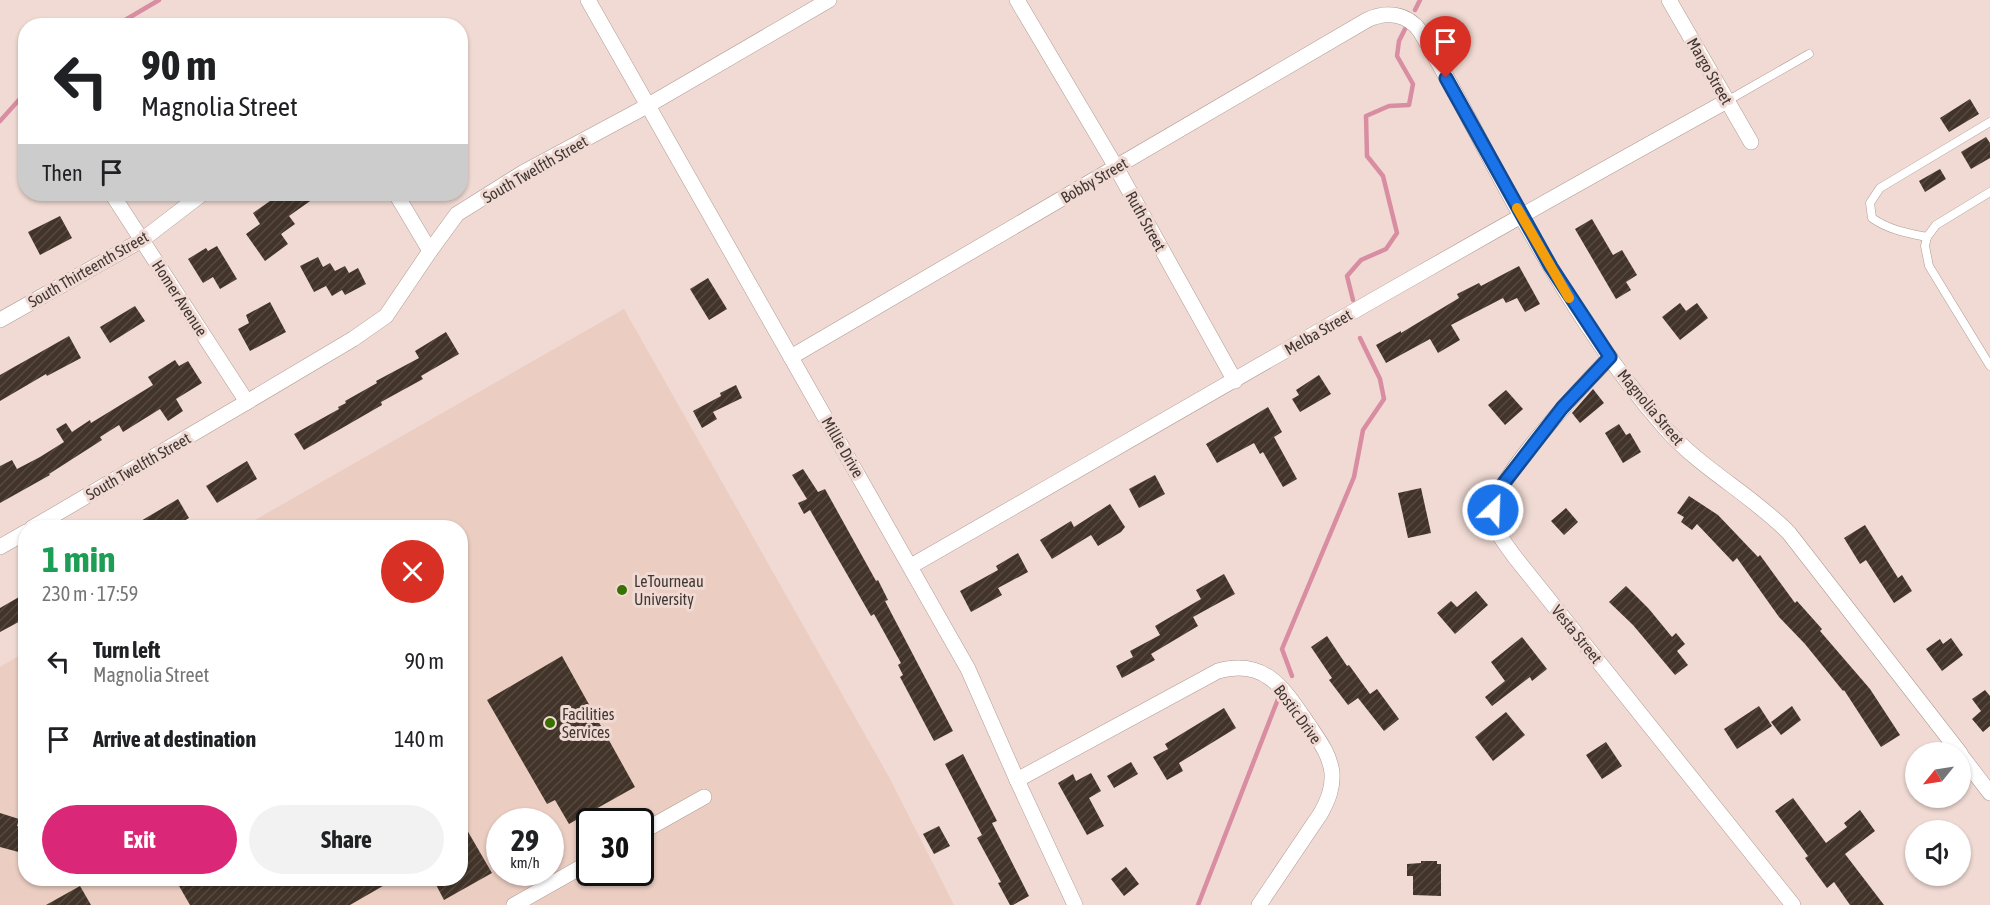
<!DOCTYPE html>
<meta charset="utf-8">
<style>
:root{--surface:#fff;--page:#f2f2f2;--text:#202124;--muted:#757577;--accent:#db2777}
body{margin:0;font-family:"Asap Condensed",sans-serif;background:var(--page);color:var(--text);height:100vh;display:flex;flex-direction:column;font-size:22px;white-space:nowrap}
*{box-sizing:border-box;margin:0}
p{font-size:20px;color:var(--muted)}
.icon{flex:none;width:33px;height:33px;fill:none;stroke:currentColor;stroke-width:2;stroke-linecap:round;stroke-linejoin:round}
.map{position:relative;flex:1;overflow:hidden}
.drawer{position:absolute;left:18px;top:520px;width:450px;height:366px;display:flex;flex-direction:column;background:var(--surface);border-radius:24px;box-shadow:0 2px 4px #0004}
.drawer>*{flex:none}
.hud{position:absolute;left:18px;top:18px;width:450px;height:183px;border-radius:24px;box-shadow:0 2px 4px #0004;background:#fff;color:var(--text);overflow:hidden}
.needle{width:39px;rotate:240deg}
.tools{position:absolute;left:1905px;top:742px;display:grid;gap:12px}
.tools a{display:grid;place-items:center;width:66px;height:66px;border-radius:50%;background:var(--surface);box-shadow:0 2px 4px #0004;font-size:30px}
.speed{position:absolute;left:486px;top:808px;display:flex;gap:12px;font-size:30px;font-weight:700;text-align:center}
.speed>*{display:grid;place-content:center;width:78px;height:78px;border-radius:50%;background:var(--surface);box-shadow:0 2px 4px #0004;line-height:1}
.speed small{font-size:15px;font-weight:400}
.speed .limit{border:3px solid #111;border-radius:9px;background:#fff;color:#111}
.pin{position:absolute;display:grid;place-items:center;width:51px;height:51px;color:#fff;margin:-62px -26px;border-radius:50% 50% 50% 0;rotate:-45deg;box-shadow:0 0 6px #0007}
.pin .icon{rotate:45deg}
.me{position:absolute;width:66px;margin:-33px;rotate:24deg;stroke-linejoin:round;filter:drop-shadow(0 0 4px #0008)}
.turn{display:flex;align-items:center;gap:21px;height:126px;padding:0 24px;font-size:27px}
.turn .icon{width:78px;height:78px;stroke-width:2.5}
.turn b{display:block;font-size:42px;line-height:51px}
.then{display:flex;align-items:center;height:57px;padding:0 24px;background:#0003;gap:12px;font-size:22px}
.round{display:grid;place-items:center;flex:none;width:63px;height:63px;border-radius:32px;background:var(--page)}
.head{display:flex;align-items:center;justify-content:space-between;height:102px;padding:0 24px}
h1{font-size:36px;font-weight:700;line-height:45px;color:#1e9e55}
.cta{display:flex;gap:12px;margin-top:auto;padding:12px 24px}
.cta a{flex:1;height:69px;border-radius:36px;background:var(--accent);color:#fff;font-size:24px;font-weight:700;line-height:69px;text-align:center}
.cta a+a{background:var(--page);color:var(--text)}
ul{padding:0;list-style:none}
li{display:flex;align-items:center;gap:18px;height:78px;padding:0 24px}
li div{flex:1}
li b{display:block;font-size:22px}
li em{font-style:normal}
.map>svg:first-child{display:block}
.built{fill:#ebcdc2;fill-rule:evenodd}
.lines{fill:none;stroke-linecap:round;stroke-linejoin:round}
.stream{stroke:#d98da2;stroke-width:4.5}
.building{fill:url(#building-hatch)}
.service-casing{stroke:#af9b93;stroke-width:9}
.minor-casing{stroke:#af9b93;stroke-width:16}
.service{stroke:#fff;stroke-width:8}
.minor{stroke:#fff;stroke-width:15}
.route-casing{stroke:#114b97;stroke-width:15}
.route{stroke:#1a73e8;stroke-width:10}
.slow{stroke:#f59e0b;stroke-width:10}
.poi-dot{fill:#397100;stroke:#f0dad3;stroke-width:2}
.labels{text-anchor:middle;stroke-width:6;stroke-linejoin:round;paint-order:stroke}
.street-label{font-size:16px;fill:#403835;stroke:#f0dad3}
.poi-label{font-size:16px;fill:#403835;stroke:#f0dad3;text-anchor:start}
</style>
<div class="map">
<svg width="1990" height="905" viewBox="0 0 1990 905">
<defs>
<pattern id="building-hatch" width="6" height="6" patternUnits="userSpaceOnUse" patternTransform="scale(1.5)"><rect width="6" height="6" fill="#423429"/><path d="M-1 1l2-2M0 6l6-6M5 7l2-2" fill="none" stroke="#564940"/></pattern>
</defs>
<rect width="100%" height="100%" fill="#f0dad3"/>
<path class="built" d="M624,309L889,777L954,905H0V667L25,652L26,879H460V528H241ZM500,822H550V873H500ZM590,822H640V873H590Z"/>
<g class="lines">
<g class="stream">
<path d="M1415,10L1420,0"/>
<path d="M115,26L159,0"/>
<path d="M0,121L26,92"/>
<path d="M1353,300L1347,276L1361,260L1386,249L1397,233L1383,176L1367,156L1366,116L1389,106L1409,105L1413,84L1397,56L1399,41L1405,29"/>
<path d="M1292,676L1282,649L1354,477L1363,430L1384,399L1380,379L1360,338"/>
<path d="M1198,905L1278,699"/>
</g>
</g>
<g class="building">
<path d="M1970,99L1979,114L1949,132L1940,118Z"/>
<path d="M1986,137L1990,143V158L1971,169L1961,152Z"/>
<path d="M1940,169L1946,179L1925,192L1919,181Z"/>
<path d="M280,194H320L289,216L295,224L281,234L288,244L265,261L246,234L260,224L253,213Z"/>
<path d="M60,216L72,238L40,255L28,232Z"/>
<path d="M1592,219L1613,255L1622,250L1637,275L1626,282L1631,290L1616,299L1575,229Z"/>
<path d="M217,246L237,279L220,289L213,277L203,283L188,259L206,248L208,251Z"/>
<path d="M318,257L323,267L330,263L335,271L345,266L349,273L358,268L366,284L345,295L342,290L332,296L326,286L314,292L300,266Z"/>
<path d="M1519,266L1540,304L1525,312L1517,298L1506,303L1503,298L1451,325L1460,340L1438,353L1430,339L1386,363L1376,345L1401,331V333L1459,298L1457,294L1479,283L1481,286Z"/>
<path d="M708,278L727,309L709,320L690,289Z"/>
<path d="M270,302L286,332L250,351L238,329L249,323L246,315Z"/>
<path d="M1680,303L1686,311L1697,303L1708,318L1680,340L1662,317Z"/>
<path d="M135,306L145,321L110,343L100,327Z"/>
<path d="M446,332L459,354L421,376L423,379L381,402L382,405L304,450L294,434L339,409L338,407L346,403L345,401L377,383L376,381L419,358L415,351Z"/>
<path d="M69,336L81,358L47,376L46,374L0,401V375Z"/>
<path d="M175,360L179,366L188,361L202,383L176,399L183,411L168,421L160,409L123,432L119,425L100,437L102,440L49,474L50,475L0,503V466L12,460L17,469L40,457L64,442L56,429L66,423L72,432L90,420L91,423L153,385L148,377Z"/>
<path d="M1319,375L1331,394L1300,412L1292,399L1299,395L1296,390Z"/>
<path d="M736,385L742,398L713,412L717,419L702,428L693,411L721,396L720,393Z"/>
<path d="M1593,389L1604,403L1580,423L1572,413Z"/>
<path d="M1506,390L1523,409L1505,425L1488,405Z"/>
<path d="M1268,407L1282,432L1274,437L1297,479L1283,487L1263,452L1260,454L1254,443L1217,463L1206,444Z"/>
<path d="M1619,424L1626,435L1630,433L1641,452L1623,463L1605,433Z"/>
<path d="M247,461L257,479L217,503L206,486Z"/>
<path d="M803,469L818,492L825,489L876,581L878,580L888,600L885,601L953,731L934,741L900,677L903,675L898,665L901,663L874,614L871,616L810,510L804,514L798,503L807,499L792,475Z"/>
<path d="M1155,475L1165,494L1139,508L1129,489Z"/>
<path d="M1421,488L1431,533L1408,538L1398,493Z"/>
<path d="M1689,496L1718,515L1758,557L1760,555L1795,603L1797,601L1822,629L1820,631L1870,689L1900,735L1881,747L1844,690L1843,691L1805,644L1779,617L1737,558L1733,562L1697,524L1692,530L1681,522L1684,517L1677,513Z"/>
<path d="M178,499L189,518L172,528H129Z"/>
<path d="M1110,504L1125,527L1121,532L1098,546L1091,535L1052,559L1040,540L1071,521L1074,527Z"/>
<path d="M1566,508L1578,522L1564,535L1551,521Z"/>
<path d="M1865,525L1898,578L1902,575L1912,591L1894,603L1866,560L1860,564L1844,538Z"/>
<path d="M1018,553L1028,572L998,588L1002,595L971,612L960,591L998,570L996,566Z"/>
<path d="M1224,574L1235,594L1193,617L1198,626L1151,654L1155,660L1122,678L1116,666L1133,657L1130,651L1160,635L1155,626L1201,599L1196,590Z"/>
<path d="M1626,586L1649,609L1672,637L1676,633L1685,644L1677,651L1688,665L1675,675L1633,625L1609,602Z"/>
<path d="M1476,591L1488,605L1455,634L1437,613L1451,601L1457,607Z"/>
<path d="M26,593V618L0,632V608Z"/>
<path d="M1327,636L1347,666L1349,665L1370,694L1377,689L1399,719L1384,731L1358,698L1348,705L1329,680L1332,678L1311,647Z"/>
<path d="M1522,637L1547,669L1532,681L1530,677L1492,706L1485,697L1505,681L1491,662Z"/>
<path d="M1951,638L1963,655L1942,671L1926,649L1940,639L1943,644Z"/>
<path d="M562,656L635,787L569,824L555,800L547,804L487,700Z"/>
<path d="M1985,690L1990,696V726L1983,732L1972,719L1981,711L1972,699Z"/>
<path d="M1759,706L1772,726L1737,749L1724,729Z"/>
<path d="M1792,706L1801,720L1781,735L1771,722Z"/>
<path d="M1224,708L1236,728L1179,763L1183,771L1167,780L1153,757L1168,749L1165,744Z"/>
<path d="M1506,712L1525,735L1493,761L1475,737Z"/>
<path d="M1606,742L1622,766L1602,779L1586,755Z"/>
<path d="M963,754L997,821L992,823L1029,896L1013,905H1010L998,883L1001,882L977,838L982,835L945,764Z"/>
<path d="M1131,762L1138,774L1114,788L1107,776Z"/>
<path d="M1091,773L1101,791L1089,798L1104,826L1087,835L1058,783L1073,774L1076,781Z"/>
<path d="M1793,798L1826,843L1847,827L1844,823L1860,810L1875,831L1845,854L1884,905H1850L1834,882L1827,888L1805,858L1808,856L1775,811Z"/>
<path d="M0,813L19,819L17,826L26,829V854L0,847Z"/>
<path d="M460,818L492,873L444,900L433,879H460Z"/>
<path d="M939,826L950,846L934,854L923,834Z"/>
<path d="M1421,861H1437V864H1441V896L1413,895V876H1407V864L1421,863Z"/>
<path d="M1126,867L1139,884L1124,896L1111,879Z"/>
<path d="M175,879H395L350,905H190Z"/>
<path d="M80,886L91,905H46Z"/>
</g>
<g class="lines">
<g class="service-casing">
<g id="service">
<path d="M1727,101L1809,54"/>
<path d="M1990,192L1936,225L1927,237L1925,246L1929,266L1990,366"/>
<path d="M1927,237C1907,233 1889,230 1872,218L1870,203L1880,188L1990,122"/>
</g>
</g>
<g class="minor-casing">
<g id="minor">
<path d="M588,0L968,669L1017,780L1075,905"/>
<path d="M1017,0L1116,167L1235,381"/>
<path d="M1669,0L1751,142"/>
<path d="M112,194L247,402"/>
<path d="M396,194L430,251"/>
<path d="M0,320L142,240L202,194"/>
<path d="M791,357L1367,20C1386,11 1407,13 1420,31C1456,90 1486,154 1520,214C1562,289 1608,363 1665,428C1701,469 1751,494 1789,533L1960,753"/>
<path d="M1610,357C1585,383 1493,481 1492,512C1492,529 1505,543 1514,556L1793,905"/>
<path d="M32,528L247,402L353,339L386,316L430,251L457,214L524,172L647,106L829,0"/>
<path d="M0,547L26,532"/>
<path d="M911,566C1183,410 1453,252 1727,101"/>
<path d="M1960,754L1990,793"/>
<path d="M1017,780L1218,671C1266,658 1284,689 1308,724C1318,739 1330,754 1332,773C1333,788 1328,800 1321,813L1259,905"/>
<path d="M640,833L704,797"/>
<path d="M514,905L590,862"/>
</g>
</g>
<use href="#service" class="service"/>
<use href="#minor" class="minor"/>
</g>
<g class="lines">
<g class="route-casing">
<path id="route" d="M1446,78L1551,267L1610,357L1562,408L1500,488L1494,500L1493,510"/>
</g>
<use href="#route" class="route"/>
<path class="slow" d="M1517,208L1569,298"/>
</g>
<g class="poi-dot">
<circle cx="622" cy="590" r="6"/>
<circle cx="550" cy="723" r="6"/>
</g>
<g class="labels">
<g class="street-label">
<text transform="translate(1710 71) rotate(60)" y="6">Margo Street</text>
<text transform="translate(535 169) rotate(-30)" y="6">South Twelfth Street</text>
<text transform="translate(1094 180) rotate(-30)" y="6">Bobby Street</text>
<text transform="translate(1146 221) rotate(61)" y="6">Ruth Street</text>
<text transform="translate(88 269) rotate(-30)" y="6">South Thirteenth Street</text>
<text transform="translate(180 298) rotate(57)" y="6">Homer Avenue</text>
<text transform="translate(1318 332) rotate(-30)" y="6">Melba Street</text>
<text transform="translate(1651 407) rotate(50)" y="6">Magnolia Street</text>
<text transform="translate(843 447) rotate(60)" y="6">Millie Drive</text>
<text transform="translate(138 466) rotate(-30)" y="6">South Twelfth Street</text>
<text transform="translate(1577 634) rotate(51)" y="6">Vesta Street</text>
<text transform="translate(1298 714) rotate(54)" y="6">Bostic Drive</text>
</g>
<g class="poi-label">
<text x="634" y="587">LeTourneau<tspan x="634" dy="18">University</tspan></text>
<text x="562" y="720">Facilities<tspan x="562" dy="18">Services</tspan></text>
</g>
</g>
</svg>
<div class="tools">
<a><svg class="needle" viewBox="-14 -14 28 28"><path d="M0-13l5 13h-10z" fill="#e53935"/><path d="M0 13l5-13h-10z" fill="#757577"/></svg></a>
<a><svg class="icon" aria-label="sound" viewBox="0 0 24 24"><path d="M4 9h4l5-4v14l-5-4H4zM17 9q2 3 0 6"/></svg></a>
</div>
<div class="speed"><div>29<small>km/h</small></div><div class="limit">30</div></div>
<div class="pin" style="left:1446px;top:78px;background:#d93025"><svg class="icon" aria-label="arrive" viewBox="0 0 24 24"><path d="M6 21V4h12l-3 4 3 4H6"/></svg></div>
<svg class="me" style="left:1493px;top:510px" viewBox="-20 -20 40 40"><circle r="17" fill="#1a73e8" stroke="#fff" stroke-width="3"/><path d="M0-11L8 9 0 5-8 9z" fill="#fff"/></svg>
<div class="hud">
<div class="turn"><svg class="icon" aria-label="left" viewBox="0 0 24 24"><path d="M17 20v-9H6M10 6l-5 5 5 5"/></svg><div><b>90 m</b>Magnolia Street</div></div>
<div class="then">Then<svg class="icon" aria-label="arrive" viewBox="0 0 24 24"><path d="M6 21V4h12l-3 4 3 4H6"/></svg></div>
</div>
<section class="drawer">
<div class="head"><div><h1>1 min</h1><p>230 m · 17:59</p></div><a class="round" style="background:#d93025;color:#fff"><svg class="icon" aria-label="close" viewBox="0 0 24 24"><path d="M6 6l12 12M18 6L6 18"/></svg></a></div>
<ul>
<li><svg class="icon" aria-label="left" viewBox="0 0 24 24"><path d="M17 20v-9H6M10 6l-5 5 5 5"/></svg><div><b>Turn left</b><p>Magnolia Street</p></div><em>90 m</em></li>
<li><svg class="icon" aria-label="arrive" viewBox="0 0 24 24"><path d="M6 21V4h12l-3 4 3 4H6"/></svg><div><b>Arrive at destination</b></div><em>140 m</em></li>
</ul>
<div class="cta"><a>Exit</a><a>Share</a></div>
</section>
</div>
